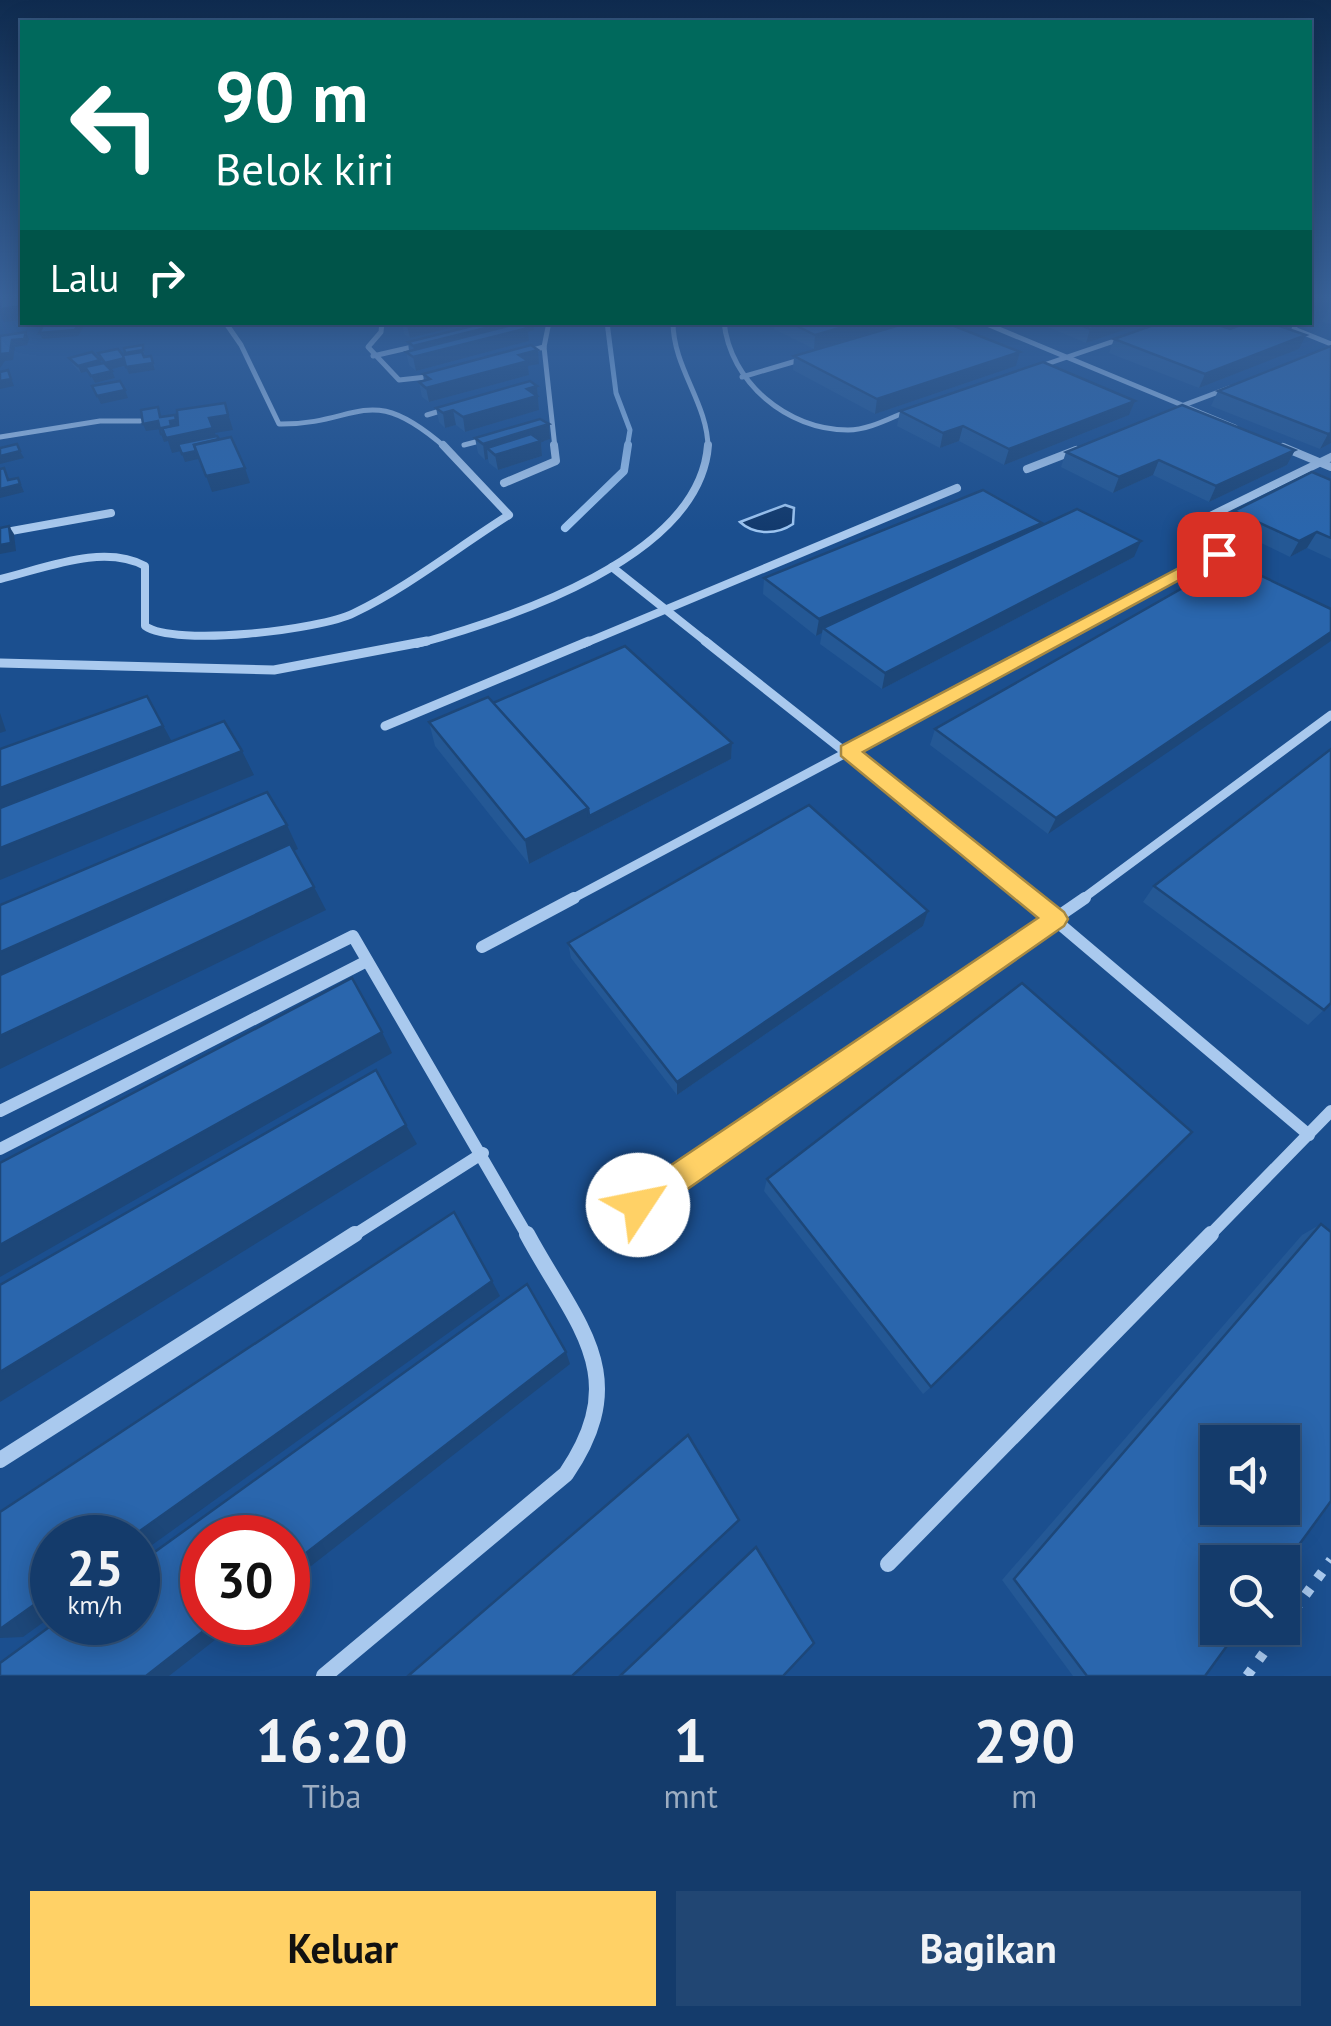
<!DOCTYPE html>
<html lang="id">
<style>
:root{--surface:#143b6b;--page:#214673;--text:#f1f3f6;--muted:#9dadc1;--line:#33557e;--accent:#ffd166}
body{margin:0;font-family:"PT Sans",sans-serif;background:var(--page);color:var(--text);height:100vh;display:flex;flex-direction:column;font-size:38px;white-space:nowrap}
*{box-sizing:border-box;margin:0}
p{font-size:32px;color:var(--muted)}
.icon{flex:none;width:55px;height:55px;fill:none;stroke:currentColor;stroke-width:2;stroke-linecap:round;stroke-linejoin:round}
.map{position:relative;height:1676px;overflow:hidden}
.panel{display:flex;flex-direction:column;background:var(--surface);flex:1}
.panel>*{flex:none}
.hud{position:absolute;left:20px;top:20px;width:1292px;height:305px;border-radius:0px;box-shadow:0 5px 25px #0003,0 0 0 2px var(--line);background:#00695c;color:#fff;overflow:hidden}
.buttons{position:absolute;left:1200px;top:1425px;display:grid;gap:20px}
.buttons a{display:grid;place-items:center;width:100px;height:100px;border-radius:0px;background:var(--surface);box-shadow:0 5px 25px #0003,0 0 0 2px var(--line);font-size:50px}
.speed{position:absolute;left:30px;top:1515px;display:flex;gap:20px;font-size:50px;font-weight:700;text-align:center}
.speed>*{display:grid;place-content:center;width:130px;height:130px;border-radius:50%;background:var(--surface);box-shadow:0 5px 25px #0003,0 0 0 2px var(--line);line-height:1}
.speed small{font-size:25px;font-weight:400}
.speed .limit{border:15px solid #d22;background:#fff;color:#111}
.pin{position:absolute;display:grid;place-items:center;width:85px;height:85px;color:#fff;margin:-42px;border-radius:20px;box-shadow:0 5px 15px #0006}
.me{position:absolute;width:110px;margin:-55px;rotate:56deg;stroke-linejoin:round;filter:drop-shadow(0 0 8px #0008)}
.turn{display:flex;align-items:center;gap:35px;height:210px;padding:0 30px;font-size:45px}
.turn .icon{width:130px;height:130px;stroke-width:2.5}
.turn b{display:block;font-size:70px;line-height:85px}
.then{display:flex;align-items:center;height:95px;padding:0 30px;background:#0003;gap:20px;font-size:38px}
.eta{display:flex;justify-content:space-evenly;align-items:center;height:170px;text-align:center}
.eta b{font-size:60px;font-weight:700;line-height:70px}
.primary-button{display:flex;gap:20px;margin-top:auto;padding:20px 30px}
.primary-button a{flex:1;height:115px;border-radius:0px;background:var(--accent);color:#111;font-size:40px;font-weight:700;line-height:115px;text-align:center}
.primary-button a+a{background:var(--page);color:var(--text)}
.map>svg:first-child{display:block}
.water{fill:#123a6d;stroke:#9cc4f0;stroke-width:2.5}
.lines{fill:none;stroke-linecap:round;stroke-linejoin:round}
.stream-far1{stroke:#9cc4f0;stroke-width:5}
.stream{stroke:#9cc4f0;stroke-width:8}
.path{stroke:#a9c9ee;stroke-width:10;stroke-dasharray:8 12;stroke-linecap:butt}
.street-far4{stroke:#a9c9ee;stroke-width:5}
.street-far3{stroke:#a9c9ee;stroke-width:8}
.street-far2{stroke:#a9c9ee;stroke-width:9}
.street-far1{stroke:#a9c9ee;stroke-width:12}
.street{stroke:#a9c9ee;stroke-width:16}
.wall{fill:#245895}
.shaded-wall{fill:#1d4779}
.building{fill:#2a66ad;stroke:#1d4779;stroke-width:2.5;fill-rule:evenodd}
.route{fill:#ffd166;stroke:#a68842;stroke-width:2.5}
</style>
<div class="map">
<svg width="1331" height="1676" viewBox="0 0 1331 1676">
<rect width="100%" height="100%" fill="#1b4f8f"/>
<path class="water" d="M785,505L794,508L793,524C777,535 754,535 740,522Z"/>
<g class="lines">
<path class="stream-far1" d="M607,322L616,393L630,430L627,448"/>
<path class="stream" d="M565,528L624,471L628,445"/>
<g class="path">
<path d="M1282,1627L1331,1560"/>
<path d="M1247,1676L1282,1628"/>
</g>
<g class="street-far4">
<path d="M225,322L241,345L279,424C361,425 367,379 446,448"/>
<path d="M382,322L381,332L368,347L399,380L436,376"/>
<path d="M549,322L544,347L555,448"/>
<path d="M673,322C673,368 708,403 708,448"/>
<path d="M724,322C730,382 787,430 848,430C869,430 890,418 908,411"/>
<path d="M982,322L1235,427"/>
<path d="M1297,322L1294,329L1331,344"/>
<path d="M525,352L544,347"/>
<path d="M373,356L421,345"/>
<path d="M1038,367L1126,337"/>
<path d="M742,377L803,359"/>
<path d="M1184,405L1229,388"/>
<path d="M427,415L450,408"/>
<path d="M0,437L100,421H140"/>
<path d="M464,445L487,439"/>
</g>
<g class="street-far3">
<path d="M1283,447L1331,467"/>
<path d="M1027,469L1076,450"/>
<path d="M504,483L556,461L554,445"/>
<path d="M1200,521L1331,457"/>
<path d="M0,533L111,513"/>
<path d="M612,567L709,644"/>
<path d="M0,579C43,569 103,543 145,566V626C175,647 320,630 354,613C408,587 458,547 509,515L443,445"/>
<path d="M417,644C508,619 700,558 708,445"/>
<path d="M583,644L957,488"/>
<path d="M1051,644L1219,554"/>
</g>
<g class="street-far2">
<path d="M705,641L1032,900"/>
<path d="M0,663L274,670L427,641"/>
<path d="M385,726L589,641"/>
<path d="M570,900L1056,641"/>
<path d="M1081,900L1331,715"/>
</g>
<g class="street-far1">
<path d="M1029,898L1309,1135"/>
<path d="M482,947L574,898"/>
<path d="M0,1111L353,936L528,1237"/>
<path d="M0,1149L367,961"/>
<path d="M639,1205L1085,898"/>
<path d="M351,1237L483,1153"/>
<path d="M1208,1237L1331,1111"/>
</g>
<g class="street">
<path d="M0,1460L355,1234"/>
<path d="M888,1564L1211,1234"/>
<path d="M324,1676L566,1474C634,1374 576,1325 527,1234"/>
</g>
</g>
<g class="wall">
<path d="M1331,302V324L1322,322Z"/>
<path d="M402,322H476L410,338L404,334Z"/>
<path d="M488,322H534V330L528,332L529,341L416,371L409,365L406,352L409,351L408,342Z"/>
<path d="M774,322H905L814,349L774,329Z"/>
<path d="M1036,322H1147L1086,343Z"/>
<path d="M1230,329L1299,349L1199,388L1109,353L1114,339Z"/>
<path d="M143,345L145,357L154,363L155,370L129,374L126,366L110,369L115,378L95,383L87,371L81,373L73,365L69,358L100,360L102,364L104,363L98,353L123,355Z"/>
<path d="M1331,346V443L1320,449L1211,406L1218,391Z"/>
<path d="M1020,352L1016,366L875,414L793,370L794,356Z"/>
<path d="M539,364L528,366L529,375L429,402L422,397L419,382L424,381L423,374Z"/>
<path d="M537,386L539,410L465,432L456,425L445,428L439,422L436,408Z"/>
<path d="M1135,401L1129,415L1004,465L959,441L940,448L897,426L900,411Z"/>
<path d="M549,424L550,439L541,442L542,456L498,470L489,463L488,459L485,460L478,453L475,438Z"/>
<path d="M1295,450L1287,465L1209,502L1153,475L1113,493L1061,467L1066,452Z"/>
<path d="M1331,480V559L1307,548L1290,557L1226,526L1234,511Z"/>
<path d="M1042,523L1040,526L1134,557L882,689L820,644L822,633L816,636L763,594L764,578Z"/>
<path d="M1331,609L1048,834L930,745L935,729Z"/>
<path d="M493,703L732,743L731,759L529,864L435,746L429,722Z"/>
<path d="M1154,886L1331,1003L1308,1025L1143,902Z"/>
<path d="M928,911L923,926L677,1095L571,958L568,943Z"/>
<path d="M767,1179L931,1387L923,1394L764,1191Z"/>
<path d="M1321,1224L1205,1676H1073L1002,1580L1302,1235Z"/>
</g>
<g class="shaded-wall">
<path d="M22,306V320L4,322L0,315V309Z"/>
<path d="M79,322H80L83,328L78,336L43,339L39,333Z"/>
<path d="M119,322H140L120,326Z"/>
<path d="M418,322H476L410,338L407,325Z"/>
<path d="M510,322H534V330L528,332L529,341L416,371L413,357L415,356L413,346Z"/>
<path d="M861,322H905L814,349L815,335Z"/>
<path d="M1111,322H1147L1086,343L1090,329Z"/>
<path d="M26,332L29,339L27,345L15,347L13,360L5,361L0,368V356L12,340Z"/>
<path d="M1306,335L1299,349L1199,388L1205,374Z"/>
<path d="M538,350L539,364L528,366L529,375L429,402L426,388L519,355Z"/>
<path d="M1020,352L1016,366L875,414L877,399Z"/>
<path d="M151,356L155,370L129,374L126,367Z"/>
<path d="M125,358L128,365L108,370L105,363Z"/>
<path d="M100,360L103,367L81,373L78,366Z"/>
<path d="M8,370L14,386L0,389V381Z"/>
<path d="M112,371L115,378L95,383L91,376Z"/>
<path d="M537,386L539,410L465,432L463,417Z"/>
<path d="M125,390L128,398L101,404L97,396Z"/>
<path d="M1135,401L1129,415L1004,465L1009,449Z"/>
<path d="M225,403L233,430L215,433L219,443L172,453L168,441L164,442L161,434L175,415L178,422H200Z"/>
<path d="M453,410L456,425L445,428L443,413Z"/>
<path d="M158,421L161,429L146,431L143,424Z"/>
<path d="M549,424L550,439L541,442L542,456L498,470L495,455L487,448L488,459L485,460L483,444Z"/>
<path d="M963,426L959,441L940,448L943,433Z"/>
<path d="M1331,433V443L1320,449L1328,434Z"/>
<path d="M222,445L225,453L185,462L182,454Z"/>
<path d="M1295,450L1287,465L1209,502L1216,486Z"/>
<path d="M20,451L24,458L0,464V456Z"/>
<path d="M1159,460L1153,475L1113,493L1119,477Z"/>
<path d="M4,468L12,486L18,478L24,492L0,498V489L8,480Z"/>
<path d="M245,468L250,483L212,492L206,476Z"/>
<path d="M1042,523L1036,538L823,628L822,633L816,636L819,619Z"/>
<path d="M9,526L14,534L16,551L0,554V545Z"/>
<path d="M1317,532L1307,548L1290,557L1299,541Z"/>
<path d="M1141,541L1134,557L882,689L885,673Z"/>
<path d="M1331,632V641L1048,834L1056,818Z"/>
<path d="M147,696L177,751L0,820V788Z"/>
<path d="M0,713L6,731L0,733Z"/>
<path d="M732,743L731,759L529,864L525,840L588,808Z"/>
<path d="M242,751L254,775L0,880V848Z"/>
<path d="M287,825L298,849L0,985V952Z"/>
<path d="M314,887L326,910L0,1069V1036Z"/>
<path d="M928,911L923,926L677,1095V1082Z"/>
<path d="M382,1032L392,1053L0,1277V1245Z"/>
<path d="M406,1125L417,1144L0,1402V1372Z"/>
<path d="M492,1281L500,1296L138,1555V1538H130Z"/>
<path d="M566,1352L570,1364L288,1584V1567Z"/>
<path d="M52,1592V1616L23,1637L0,1638V1629Z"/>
<path d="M215,1622H238L169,1676H146Z"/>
</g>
<g class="building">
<path d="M2,298H22V306L0,309Z"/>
<path d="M60,322H79L75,330L39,333L44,324Z"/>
<path d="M488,322H510L413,346L408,342Z"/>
<path d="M789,322H861L815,335Z"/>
<path d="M910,322H944L1020,352L877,399L794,356Z"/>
<path d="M1073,322H1111L1090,329Z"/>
<path d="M1162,322H1210L1230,329L1249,322H1268L1306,335L1205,374L1114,339Z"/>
<path d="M520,323L528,328L413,357L406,352Z"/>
<path d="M26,332L24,339L12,340L10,353L1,354L0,356V336Z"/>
<path d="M143,345V350L125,353L124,348Z"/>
<path d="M531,345L538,350L519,355L528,361L426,388L419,382L430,379L423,374Z"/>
<path d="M1331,346V433L1328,434L1218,391Z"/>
<path d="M118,349L125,358L105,363L98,353Z"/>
<path d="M92,352L100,360L78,366L69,358Z"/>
<path d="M142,352L144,357L151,356L153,363L126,367L123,355Z"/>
<path d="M1043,362L1135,401L1009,449L963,426L943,433L900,411Z"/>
<path d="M104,363L112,371L91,376L85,367Z"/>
<path d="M8,370L11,379L0,381V372Z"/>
<path d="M120,381L125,390L97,396L92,386Z"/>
<path d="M530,381L537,386L527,389L537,396L463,417L453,410L443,413L436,408Z"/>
<path d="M225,403L228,415L209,418L213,428L166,438L162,428L178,425L177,410Z"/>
<path d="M1182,405L1295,450L1216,486L1159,460L1119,477L1066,452Z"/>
<path d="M158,407L160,417L175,415L176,420L170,421L171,426L162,428L164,434H161L158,421L143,424L141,410Z"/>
<path d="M540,419L549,424L483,444L475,438Z"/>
<path d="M531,434L541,441L495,455L487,448Z"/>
<path d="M217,436L219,439L194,445L196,451L182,454L178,444Z"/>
<path d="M231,437L245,468L206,476L194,445Z"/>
<path d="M17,444L20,451L0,456V448Z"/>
<path d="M4,468L8,480L18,478L20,484L0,489V469Z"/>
<path d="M1312,472L1331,480V538L1317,532L1299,541L1234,511Z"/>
<path d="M983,490L1042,523L819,619L764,578Z"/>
<path d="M1077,509L1141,541L885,673L823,628Z"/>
<path d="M9,526L11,543L0,545V528Z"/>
<path d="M1230,561L1331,609V632L1056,818L935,729Z"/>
<path d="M625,646L732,743L589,816L588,808L493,703Z"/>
<path d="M147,696L163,726L0,788V749Z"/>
<path d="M488,697L588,808L525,840L429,722Z"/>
<path d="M224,721L242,751L0,848V808Z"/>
<path d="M1331,749V1003L1324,1010L1154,886Z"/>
<path d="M267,792L287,825L0,952V905Z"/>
<path d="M809,805L928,911L677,1082L568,943Z"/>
<path d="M290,844L314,887L0,1036V975Z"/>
<path d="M352,978L382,1032L0,1245V1163Z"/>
<path d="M1022,983L1192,1132L931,1387L767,1179Z"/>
<path d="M376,1070L406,1125L0,1372V1285Z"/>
<path d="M454,1212L492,1281L130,1538H52V1592L0,1629V1512Z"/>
<path d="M1321,1224L1331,1232V1501L1282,1568V1562H1218V1628H1240L1205,1676H1087L1014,1579ZM1218,1442H1282V1508H1218Z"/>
<path d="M527,1284L566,1352L288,1567V1538H202V1622H215L146,1676H0V1663L56,1622H138V1564Z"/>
<path d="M688,1435L739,1520L572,1676H408Z"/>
<path d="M756,1547L814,1643L783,1676H620Z"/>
</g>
<linearGradient id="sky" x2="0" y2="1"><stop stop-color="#0f2b4f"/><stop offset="0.56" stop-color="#39639b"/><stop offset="1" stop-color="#39639b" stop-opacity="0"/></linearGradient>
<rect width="1331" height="531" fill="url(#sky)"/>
<path class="route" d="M1213,550L1227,554L863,752L1064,912L1068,919L1064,926L649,1216L638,1220L628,1216L623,1205L628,1194L1038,918L841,756V746Z"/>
</svg>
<div class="buttons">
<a><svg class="icon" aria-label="sound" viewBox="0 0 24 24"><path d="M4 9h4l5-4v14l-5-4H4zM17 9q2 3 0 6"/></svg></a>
<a><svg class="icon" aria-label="search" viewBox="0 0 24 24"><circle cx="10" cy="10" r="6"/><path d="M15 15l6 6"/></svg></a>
</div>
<div class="speed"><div>25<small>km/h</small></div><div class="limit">30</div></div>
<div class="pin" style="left:1219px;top:554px;background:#d93025"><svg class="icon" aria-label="arrive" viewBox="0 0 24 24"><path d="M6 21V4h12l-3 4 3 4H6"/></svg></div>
<svg class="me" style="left:638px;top:1205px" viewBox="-20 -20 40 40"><circle r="19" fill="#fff"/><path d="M0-13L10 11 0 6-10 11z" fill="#ffd166"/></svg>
<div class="hud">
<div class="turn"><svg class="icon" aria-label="left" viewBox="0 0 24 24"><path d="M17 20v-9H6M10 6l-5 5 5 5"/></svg><div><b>90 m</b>Belok kiri</div></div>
<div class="then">Lalu<svg class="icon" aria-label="right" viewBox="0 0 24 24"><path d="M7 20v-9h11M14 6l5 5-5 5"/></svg></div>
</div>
</div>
<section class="panel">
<div class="eta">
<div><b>16:20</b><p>Tiba</p></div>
<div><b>1</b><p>mnt</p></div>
<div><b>290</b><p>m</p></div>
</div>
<div class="primary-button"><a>Keluar</a><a>Bagikan</a></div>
</section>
